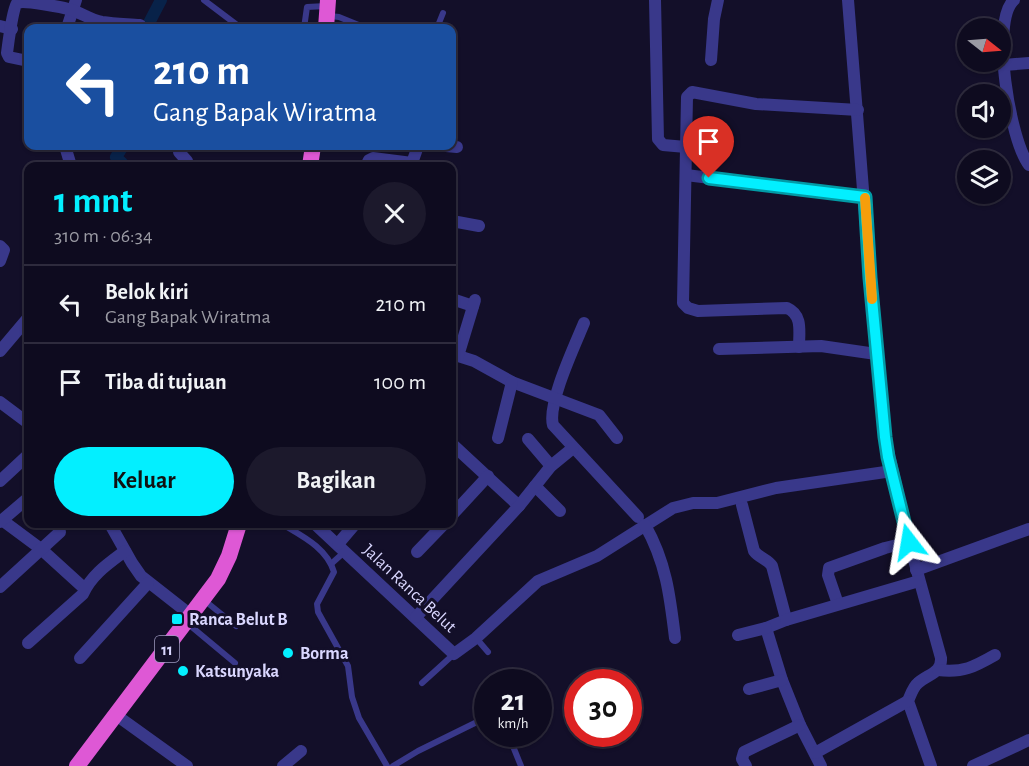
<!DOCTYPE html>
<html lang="id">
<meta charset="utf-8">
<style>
:root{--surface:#0e0b1f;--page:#1c192c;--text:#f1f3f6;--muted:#9b9ba4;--line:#2e2b3d;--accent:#03efff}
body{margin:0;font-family:"Alegreya Sans",sans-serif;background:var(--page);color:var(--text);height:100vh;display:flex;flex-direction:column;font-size:22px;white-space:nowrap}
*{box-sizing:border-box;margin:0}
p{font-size:20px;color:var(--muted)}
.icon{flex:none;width:33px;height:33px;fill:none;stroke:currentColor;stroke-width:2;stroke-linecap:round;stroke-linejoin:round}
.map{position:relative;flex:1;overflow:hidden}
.panel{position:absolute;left:24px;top:162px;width:432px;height:366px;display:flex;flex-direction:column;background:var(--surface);border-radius:12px;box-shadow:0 2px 4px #0004,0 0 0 2px var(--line)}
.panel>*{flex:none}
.banner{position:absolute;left:24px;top:24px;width:432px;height:126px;border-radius:12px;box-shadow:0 2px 4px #0004,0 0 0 2px var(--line);background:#1a4fa0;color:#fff;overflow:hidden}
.needle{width:39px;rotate:107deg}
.controls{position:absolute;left:957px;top:18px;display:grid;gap:12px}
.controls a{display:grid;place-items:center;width:54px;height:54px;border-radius:50%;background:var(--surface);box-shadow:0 2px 4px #0004,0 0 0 2px var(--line);font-size:30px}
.speed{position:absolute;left:474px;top:669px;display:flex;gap:12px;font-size:30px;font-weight:700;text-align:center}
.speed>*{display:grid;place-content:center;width:78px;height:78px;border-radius:50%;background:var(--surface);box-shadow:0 2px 4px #0004,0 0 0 2px var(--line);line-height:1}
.speed small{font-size:15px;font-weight:400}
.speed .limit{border:9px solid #d22;background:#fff;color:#111}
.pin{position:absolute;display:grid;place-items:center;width:51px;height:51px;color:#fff;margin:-62px -26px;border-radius:50% 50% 50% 0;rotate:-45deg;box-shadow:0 0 6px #0007}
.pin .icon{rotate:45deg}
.me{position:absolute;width:66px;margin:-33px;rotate:346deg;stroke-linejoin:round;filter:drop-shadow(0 0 4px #0008)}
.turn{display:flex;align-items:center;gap:21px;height:126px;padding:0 30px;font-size:27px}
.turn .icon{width:78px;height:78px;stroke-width:2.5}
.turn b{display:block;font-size:42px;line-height:51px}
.round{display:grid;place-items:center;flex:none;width:63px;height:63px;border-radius:32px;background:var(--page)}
.head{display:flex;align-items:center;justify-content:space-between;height:102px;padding:0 30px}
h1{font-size:36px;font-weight:700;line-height:45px;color:var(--accent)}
.primary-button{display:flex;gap:12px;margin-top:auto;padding:12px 30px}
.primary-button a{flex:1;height:69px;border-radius:36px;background:var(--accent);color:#111;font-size:24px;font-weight:700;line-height:69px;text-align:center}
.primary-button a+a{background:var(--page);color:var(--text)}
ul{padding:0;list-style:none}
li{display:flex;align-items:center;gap:18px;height:78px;padding:0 30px;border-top:2px solid var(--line)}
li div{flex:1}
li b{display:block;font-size:22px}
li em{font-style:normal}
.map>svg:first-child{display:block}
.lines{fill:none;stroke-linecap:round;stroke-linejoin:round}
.canal{stroke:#082249;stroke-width:12}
.service{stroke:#39388a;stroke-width:6}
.minor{stroke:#39388a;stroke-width:12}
.trunk{stroke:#de58d5;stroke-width:16}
.route-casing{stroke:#029ba6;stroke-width:15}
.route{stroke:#03efff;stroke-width:10}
.slow{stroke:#f59e0b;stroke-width:10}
.poi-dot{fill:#03efff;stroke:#130f29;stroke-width:2}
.labels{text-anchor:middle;stroke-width:6;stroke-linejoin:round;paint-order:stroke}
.shield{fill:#130f29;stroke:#9e9bbf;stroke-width:1.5}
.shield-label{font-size:16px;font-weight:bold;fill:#dad7ff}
.street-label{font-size:18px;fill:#dad7ff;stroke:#130f29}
.poi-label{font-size:18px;font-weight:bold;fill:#dad7ff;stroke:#130f29;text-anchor:start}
</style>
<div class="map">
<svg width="1029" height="766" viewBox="0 0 1029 766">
<rect width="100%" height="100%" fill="#130f29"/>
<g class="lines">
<g class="canal">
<path d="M149,28V23L161,0"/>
<path d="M123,146L116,157L125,166"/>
</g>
<g class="service">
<path d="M204,0L241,28"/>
<path d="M330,16L339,17L366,28"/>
<path d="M304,28L307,7L326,6"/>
<path d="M437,28L443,13"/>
<path d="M282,524C302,536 327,548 334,572L317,604L318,612L348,666L352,697L359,718L387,766"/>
<path d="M331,564L341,555"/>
<path d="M204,600L236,626"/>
<path d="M187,623L235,663"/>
<path d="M476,638L488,652"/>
<path d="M422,683L454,654"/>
<path d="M508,734L521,766"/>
<path d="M393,766L418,751L479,721L488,719"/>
</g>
<g class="minor">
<path d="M655,0L658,139L663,145L686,147"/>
<path d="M848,0L870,278L885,437L909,542L941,658C942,673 928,674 918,683C913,687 911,694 908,701L931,766"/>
<path d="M1014,0C990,21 1010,141 1029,165"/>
<path d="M0,26L12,29"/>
<path d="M67,28L76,0"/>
<path d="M711,60L714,19L718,0"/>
<path d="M28,61L9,57L7,53C8,45 13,6 17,3C24,0 62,7 72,10C83,14 91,20 102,22C115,24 128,24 140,25"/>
<path d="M1004,65L1029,63"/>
<path d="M65,146L71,166"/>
<path d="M179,146V152L187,161L185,166"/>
<path d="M446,146L457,147"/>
<path d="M366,166L369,160L373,158L412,163L418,146"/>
<path d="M686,175L865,197"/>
<path d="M452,221L479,226"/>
<path d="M0,246L4,250L0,261"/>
<path d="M452,299L473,306"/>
<path d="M584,323C575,345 547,404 553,425L638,517"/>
<path d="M799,347C799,332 803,315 787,308L698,311L688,308L683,303L687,97L692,92L756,104L858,110"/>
<path d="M719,349L821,346L876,354"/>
<path d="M0,351L28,318"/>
<path d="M452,354L474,361L512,382L599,415L617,438"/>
<path d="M458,356L475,300"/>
<path d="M0,402L28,423"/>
<path d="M498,438L512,382"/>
<path d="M528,439L551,466"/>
<path d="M452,444L519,506"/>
<path d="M0,481L28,455"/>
<path d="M535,486L560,511"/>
<path d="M742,505L754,551C759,558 768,559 772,566L785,615L786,620L766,628L782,680L800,725L821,766"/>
<path d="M452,515L488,476"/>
<path d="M2,520L41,549L85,589"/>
<path d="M0,522L28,498"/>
<path d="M110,524L132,563L141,576L192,616"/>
<path d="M315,524L454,654L476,638L538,581L597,556L673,508L693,503H717L776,488L892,471"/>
<path d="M645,525C666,562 670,596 675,638"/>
<path d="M338,544L355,524"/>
<path d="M417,552L444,524"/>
<path d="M916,570L1029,529"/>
<path d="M0,587L60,532"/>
<path d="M838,604L828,575L829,568L885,548L909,542"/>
<path d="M416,617L519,506L551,466L573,448"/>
<path d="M786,620L919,581"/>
<path d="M738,635L766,628"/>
<path d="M28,643L83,594C91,575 109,563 125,551"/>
<path d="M80,658L148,583"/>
<path d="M938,670C963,673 974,667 995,655"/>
<path d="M749,689L782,680"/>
<path d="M116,715L187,766"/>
<path d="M815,753L908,701"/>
<path d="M283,766L301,751"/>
<path d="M746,766L742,759L744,752L800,725"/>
<path d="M973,766L1029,740"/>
</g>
<g class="trunk">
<path d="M326,28L328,0"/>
<path d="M310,166L313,146"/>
<path d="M77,766L218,579L229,556L239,524"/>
</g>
</g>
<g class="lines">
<g class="route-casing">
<path id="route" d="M709,178L865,197L870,278L885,437L888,457L909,542"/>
</g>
<use href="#route" class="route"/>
<path class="slow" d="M865,198L872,299"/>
</g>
<g class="poi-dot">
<rect x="171" y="613" width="12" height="12" rx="3"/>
<circle cx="288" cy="653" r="6"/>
<circle cx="183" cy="671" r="6"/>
</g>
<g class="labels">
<rect class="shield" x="155" y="636" width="24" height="26" rx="4.5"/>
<g class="shield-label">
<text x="167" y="655">11</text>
</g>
<g class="street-label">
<text transform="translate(410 588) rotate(43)" y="6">Jalan Ranca Belut</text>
</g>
<g class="poi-label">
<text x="189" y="625">Ranca Belut B</text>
<text x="300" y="659">Borma</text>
<text x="195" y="677">Katsunyaka</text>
</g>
</g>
</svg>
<div class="controls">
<a><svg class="needle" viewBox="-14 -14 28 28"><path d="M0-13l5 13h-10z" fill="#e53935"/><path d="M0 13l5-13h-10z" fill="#9b9ba4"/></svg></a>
<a><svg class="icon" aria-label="sound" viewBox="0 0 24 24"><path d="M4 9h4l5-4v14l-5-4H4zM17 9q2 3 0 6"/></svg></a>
<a><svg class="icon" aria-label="layers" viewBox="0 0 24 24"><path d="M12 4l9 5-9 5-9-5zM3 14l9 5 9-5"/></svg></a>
</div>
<div class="speed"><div>21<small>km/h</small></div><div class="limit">30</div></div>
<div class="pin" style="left:709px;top:178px;background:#d93025"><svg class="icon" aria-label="arrive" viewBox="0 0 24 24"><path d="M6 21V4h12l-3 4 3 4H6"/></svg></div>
<svg class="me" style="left:909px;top:542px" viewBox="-20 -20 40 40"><path d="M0-17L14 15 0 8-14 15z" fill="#03efff" stroke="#fff" stroke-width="4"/></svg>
<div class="banner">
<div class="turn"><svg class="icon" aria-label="left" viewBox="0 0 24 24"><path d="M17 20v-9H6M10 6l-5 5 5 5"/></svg><div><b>210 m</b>Gang Bapak Wiratma</div></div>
</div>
<section class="panel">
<div class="head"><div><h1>1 mnt</h1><p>310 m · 06:34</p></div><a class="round"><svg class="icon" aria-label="close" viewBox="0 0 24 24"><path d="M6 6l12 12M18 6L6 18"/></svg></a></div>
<ul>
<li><svg class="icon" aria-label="left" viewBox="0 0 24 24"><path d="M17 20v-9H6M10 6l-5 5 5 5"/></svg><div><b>Belok kiri</b><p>Gang Bapak Wiratma</p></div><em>210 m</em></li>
<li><svg class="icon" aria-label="arrive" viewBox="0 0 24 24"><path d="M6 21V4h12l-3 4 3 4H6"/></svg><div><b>Tiba di tujuan</b></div><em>100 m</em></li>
</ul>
<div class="primary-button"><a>Keluar</a><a>Bagikan</a></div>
</section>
</div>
